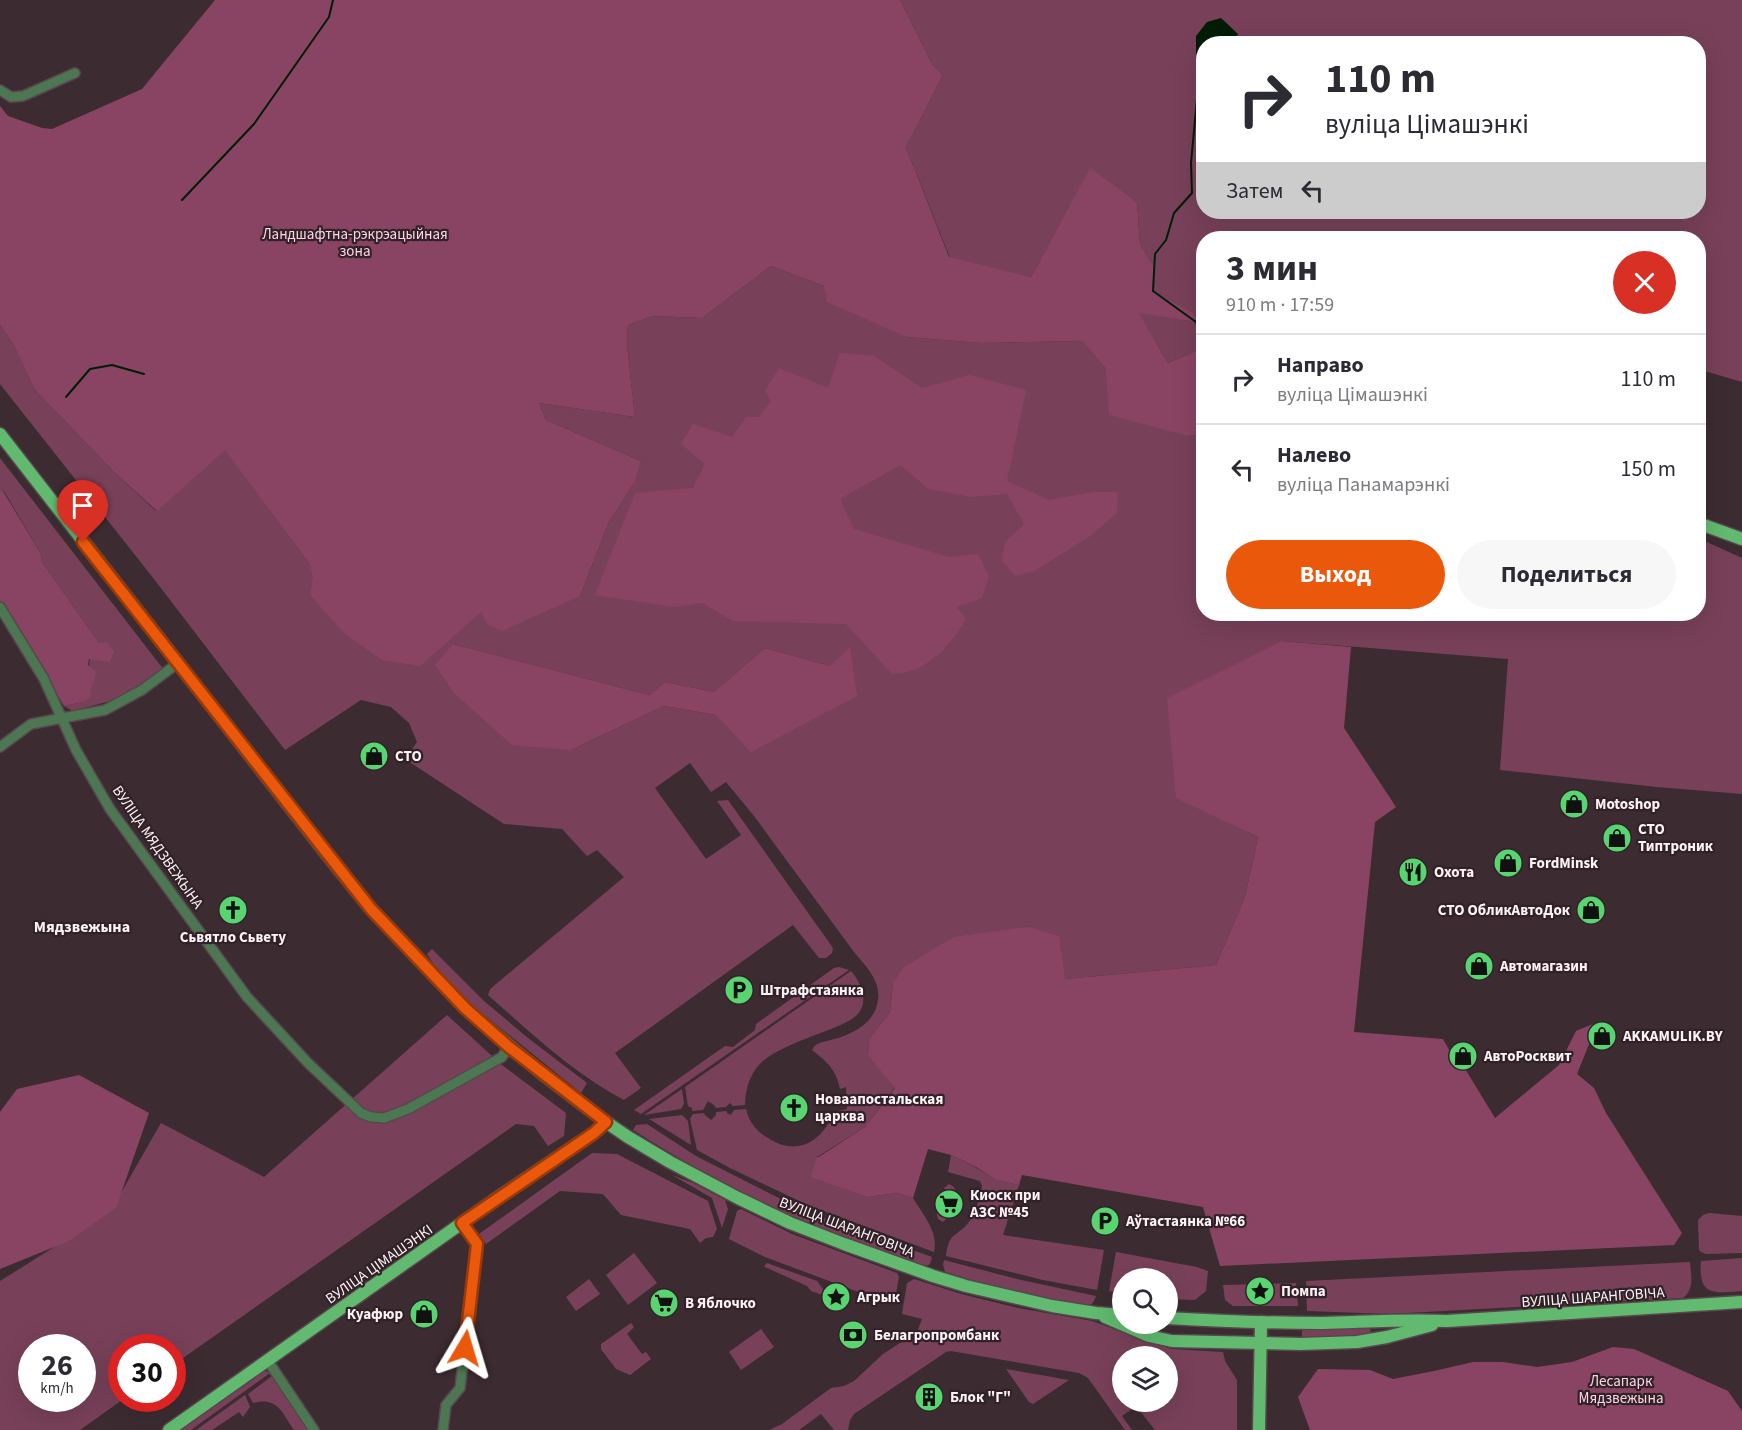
<!DOCTYPE html>
<html lang="ru">
<meta charset="utf-8">
<style>
:root{--surface:#fff;--page:#f7f7f7;--text:#2b2b33;--muted:#7c7c81;--line:#e1e1e2;--accent:#ea580c}
body{margin:0;font-family:"Source Sans 3",sans-serif;background:var(--page);color:var(--text);height:100vh;display:flex;flex-direction:column;font-size:22px;white-space:nowrap}
*{box-sizing:border-box;margin:0}
p{font-size:20px;color:var(--muted)}
.icon{flex:none;width:33px;height:33px;fill:none;stroke:currentColor;stroke-width:2;stroke-linecap:round;stroke-linejoin:round}
.map{position:relative;flex:1;overflow:hidden}
.side{position:absolute;left:1196px;top:231px;width:510px;height:390px;display:flex;flex-direction:column;background:var(--surface);border-radius:24px;box-shadow:0 6px 24px #0002}
.side>*{flex:none}
.hud{position:absolute;left:1196px;top:36px;width:510px;height:183px;border-radius:24px;box-shadow:0 6px 24px #0002;background:#fff;color:var(--text);overflow:hidden}
.controls{position:absolute;left:1112px;top:1268px;display:grid;gap:12px}
.controls a{display:grid;place-items:center;width:66px;height:66px;border-radius:50%;background:var(--surface);box-shadow:0 6px 24px #0002;font-size:30px}
.speed{position:absolute;left:18px;top:1334px;display:flex;gap:12px;font-size:30px;font-weight:700;text-align:center}
.speed>*{display:grid;place-content:center;width:78px;height:78px;border-radius:50%;background:var(--surface);box-shadow:0 6px 24px #0002;line-height:1}
.speed small{font-size:15px;font-weight:400}
.speed .limit{border:9px solid #d22;background:#fff;color:#111}
.pin{position:absolute;display:grid;place-items:center;width:51px;height:51px;color:#fff;margin:-62px -26px;border-radius:50% 50% 50% 0;rotate:-45deg;box-shadow:0 0 6px #0007}
.pin .icon{rotate:45deg}
.me{position:absolute;width:66px;margin:-33px;rotate:7deg;stroke-linejoin:round;filter:drop-shadow(0 0 4px #0008)}
.turn{display:flex;align-items:center;gap:21px;height:126px;padding:0 30px;font-size:27px}
.turn .icon{width:78px;height:78px;stroke-width:2.5}
.turn b{display:block;font-size:42px;line-height:51px}
.then{display:flex;align-items:center;height:57px;padding:0 30px;background:#0003;gap:12px;font-size:22px}
.round{display:grid;place-items:center;flex:none;width:63px;height:63px;border-radius:32px;background:var(--page)}
.summary{display:flex;align-items:center;justify-content:space-between;height:102px;padding:0 30px}
h1{font-size:36px;font-weight:700;line-height:45px}
.action{display:flex;gap:12px;margin-top:auto;padding:12px 30px}
.action a{flex:1;height:69px;border-radius:36px;background:var(--accent);color:#fff;font-size:24px;font-weight:700;line-height:69px;text-align:center}
.action a+a{background:var(--page);color:var(--text)}
ul{padding:0;list-style:none}
li{display:flex;align-items:center;gap:18px;height:90px;padding:0 30px;border-top:2px solid var(--line)}
li div{flex:1}
li b{display:block;font-size:22px}
li em{font-style:normal}
.map>svg:first-child{display:block}
.green{fill:#784159;fill-rule:evenodd}
.forest{fill:#8a4463}
.water{fill:#001d05}
.lines{fill:none;stroke-linecap:round;stroke-linejoin:round}
.stream{stroke:#001d05;stroke-width:2}
.minor-casing{stroke:#57484d;stroke-width:12}
.major-casing{stroke:#57484d;stroke-width:15}
.minor{stroke:#4d7652;stroke-width:9}
.major{stroke:#61ba6f;stroke-width:12}
.route-casing{stroke:#983908;stroke-width:15}
.route{stroke:#ea580c;stroke-width:10}
.labels{text-anchor:middle;stroke-width:4.5;stroke-linejoin:round;paint-order:stroke}
.park-label{font-size:15px;fill:#fed3e3;stroke:#312228}
.poi-label{font-size:15px;font-weight:bold;fill:#fcf1f5;stroke:#312228;text-anchor:start}
.street-label{font-size:15px;fill:#fcf1f5;stroke:#312228}
.neighbourhood-label{font-size:16px;font-weight:bold;fill:#fcf1f5;stroke:#312228}
</style>
<div class="map">
<svg width="1742" height="1430" viewBox="0 0 1742 1430">
<rect width="100%" height="100%" fill="#3c2c32"/>
<g class="green">
<path d="M900,0H1742V382L1698,369V238H1203V348L1168,363L1138,312L1196,322L1192,313L1153,291V265L1140,244L1137,202L1090,169L1031,277L950,258L906,147L943,75L932,64ZM1203,44H1698V212H1203Z"/>
<path d="M771,266L824,286L907,337L981,343L1082,341L1106,369L1189,436L1203,434V614H1698V538L1742,558V794L1657,787L1500,770L1508,659L1282,641L1176,797L1258,837L1245,897L1216,965L1065,979L893,983L890,1012L869,1039L868,1056L895,1087L865,1127L817,1157L868,1197L897,1193L913,1198C923,1215 939,1232 934,1252L808,1205L730,1168L697,1150L690,1119L693,1114L704,1113L705,1115L711,1120L716,1115V1112L727,1111V1113L731,1115L734,1110L746,1109C749,1122 756,1131 768,1138C797,1157 822,1142 834,1112L847,1109L846,1087L840,1089C836,1069 827,1062 812,1050C816,1043 819,1043 827,1041C848,1036 871,1027 877,1005C883,982 867,968 854,952L754,816L726,782L711,792L690,763L655,788L706,859L741,835L717,801L728,800L833,948L832,953L826,958H819L793,925L615,1053L641,1088L624,1100C574,1074 530,1032 488,995L490,989L624,877L597,850L587,856L562,829L504,824L405,759L417,742L409,723L391,707L361,700L285,750L154,579L0,384V325L12,342L35,390L115,473L156,511L225,449L309,563L314,576L310,595L482,612L580,596L609,522L636,480L641,461L546,420L539,403L635,417L627,345L628,325L653,316L702,318ZM453,644L649,695L665,682L714,692L765,648L830,666L716,715L664,706L571,750Z"/>
<path d="M0,458L164,670L130,694L110,701L73,711L64,706L83,702L94,683C87,661 87,662 99,643L42,562L41,554L4,491H0Z"/>
<path d="M432,949L484,1001L528,1038L587,1083L581,1093L472,1005L439,973L427,954Z"/>
<path d="M839,967L849,970L641,1114L634,1110L725,1046L733,1047L755,1030L756,1024L834,968Z"/>
<path d="M851,971C863,985 871,1006 852,1019C846,1023 838,1026 831,1029C811,1037 782,1046 764,1060C751,1071 745,1088 745,1105L733,1106L730,1103L726,1107L716,1108L715,1106L708,1101L703,1110L692,1111V1108L688,1106L685,1087Z"/>
<path d="M447,1015L502,1065L566,1113L564,1136L548,1146L534,1126L516,1124L173,1365L172,1347H122V1398H125L80,1430H0V1281L110,1212L161,1123L264,1177ZM32,1347H82V1398H32Z"/>
<path d="M682,1089L684,1104L681,1109L644,1115Z"/>
<path d="M682,1115L688,1121L691,1145L649,1119Z"/>
<path d="M647,1124L696,1156L779,1198L824,1218L932,1257L930,1264L926,1266C879,1249 831,1233 785,1213C732,1189 682,1161 633,1130L636,1125Z"/>
<path d="M592,1153L617,1154L708,1201L717,1229L713,1237L706,1238L700,1243L690,1229L621,1215L603,1194L560,1191L486,1244L479,1234Z"/>
<path d="M951,1155L975,1167L996,1180L1019,1185L1003,1235L1104,1250L1097,1290L1043,1280L946,1256C949,1231 956,1238 969,1222C977,1213 979,1196 982,1186L980,1181L948,1172Z"/>
<path d="M672,1175L693,1183L725,1200L728,1209L722,1228L712,1198Z"/>
<path d="M949,1184L954,1187C958,1198 952,1215 943,1222L938,1219L936,1208L941,1205L947,1193L944,1188Z"/>
<path d="M741,1209L792,1234L897,1273L899,1277L895,1299L888,1303L765,1257L729,1239L737,1211Z"/>
<path d="M1709,1213L1742,1216V1253L1706,1254L1701,1252L1699,1250L1698,1220L1703,1215Z"/>
<path d="M1116,1252L1197,1267L1208,1271L1206,1291L1195,1300L1167,1299V1278H1122V1294L1109,1291Z"/>
<path d="M634,1253L657,1283L628,1305L606,1275Z"/>
<path d="M1742,1258V1291C1714,1293 1698,1297 1701,1261Z"/>
<path d="M944,1260L1017,1279L1096,1296C1093,1305 1091,1306 1083,1306L995,1287L945,1272L943,1265Z"/>
<path d="M1690,1262C1691,1276 1695,1288 1683,1298L1389,1314L1307,1311L1306,1281Z"/>
<path d="M767,1263L817,1281L829,1297L811,1291L807,1286L765,1267L764,1266Z"/>
<path d="M589,1279L600,1294L576,1311L566,1297Z"/>
<path d="M914,1279L961,1294L1018,1308L1092,1321L1158,1345L1172,1349L1223,1352L1225,1361L1237,1380V1430H1155L1136,1406L1122,1416L1132,1430H1125L1088,1378L1079,1373L951,1351L946,1352L854,1414L850,1420L848,1430H834L821,1414L799,1430H769L782,1424L831,1388L844,1386L854,1381L883,1354L917,1332L922,1319L902,1314L907,1283ZM1122,1356H1167V1401H1122Z"/>
<path d="M1296,1283L1298,1306H1233L1225,1300L1223,1285Z"/>
<path d="M631,1323L634,1327L627,1334L642,1354L646,1352L651,1359L630,1375L616,1369L601,1349V1344Z"/>
<path d="M1370,1328L1371,1334L1367,1335L1302,1337V1330Z"/>
<path d="M761,1329L774,1347L741,1370L729,1352Z"/>
<path d="M1006,1369L1069,1380L1033,1404L1029,1402Z"/>
<path d="M260,1371H265L270,1373L191,1430H178Z"/>
<path d="M272,1376L310,1430H294C282,1413 278,1396 253,1403L248,1394Z"/>
<path d="M245,1395L250,1407L243,1417L239,1412L212,1430H196Z"/>
</g>
<g class="forest">
<path d="M215,0H900L932,64L943,75L906,147L949,257L1031,277L1090,168L1137,202L1140,244L1153,265V291L1193,313L1196,322L1139,313L1168,363L1203,348V434L1189,436L1109,415L1106,369L1082,341L981,343L907,337L827,302L824,286L771,266L702,318L653,316L628,325L627,345L635,417L539,403L546,420L641,461L636,480L609,522L580,596L502,631L487,624L481,612L420,666L382,660L344,633L310,595L313,576L309,563L225,450L157,511L115,473L35,390L12,342L0,325V106L8,116L42,128L52,129L142,89Z"/>
<path d="M840,353L874,356L922,388L970,375L1026,390L1007,481L1049,500L1093,492H1118L1117,513L1089,537L1034,571L1015,576L1002,561L1005,542L1024,524L1007,494L971,497L929,489L900,465L840,499L854,529L949,557L978,554L989,576L982,598L957,607L966,619C954,640 935,663 911,671C905,673 898,673 892,674L846,624L733,621L702,603L674,607L595,595L635,493L693,488L705,464L681,444L693,424L732,437L746,417H759L771,401L765,391L779,368L828,388Z"/>
<path d="M0,491H3L41,554L42,562L99,643L107,642L114,652L110,662L89,659L88,665L96,672L94,683L90,691L91,696L83,702L64,706L58,696L52,691L0,604Z"/>
<path d="M1282,641L1351,647L1344,728L1396,807L1375,822L1354,1032L1443,1039L1459,1068L1464,1067L1495,1118L1559,1065L1576,1031L1598,1022L1577,1074L1594,1088L1606,1113L1682,1233L1674,1245L1220,1266L1203,1207L1022,1175L1019,1185L996,1180L976,1167L951,1155L928,1149L913,1198L897,1193L868,1197L811,1177L817,1158L865,1127L895,1088L868,1056L869,1039L890,1012L893,983L904,967L954,937L1028,927L1059,936L1065,979L1216,965L1245,897L1258,837L1176,798L1167,698Z"/>
<path d="M453,644L649,695L665,682L714,692L765,648L830,666L850,647L857,696L751,752L716,715L664,706L571,750L512,745L454,693L435,665Z"/>
<path d="M79,1075L149,1113L116,1208L69,1241L0,1269V1112L17,1089Z"/>
<path d="M1613,1347L1634,1349L1728,1391L1742,1411V1430H1310L1298,1397L1318,1369L1370,1370L1393,1379L1434,1371L1473,1362H1503L1537,1367L1572,1362Z"/>
</g>
<path class="water" d="M1221,18L1238,34L1233,43L1203,44V57L1196,54V36L1207,22Z"/>
<g class="lines">
<g class="stream">
<path d="M1201,56L1191,163L1192,193L1174,213L1166,240L1155,254L1153,291L1196,322L1203,339"/>
<path d="M182,200L254,124L329,17L333,0"/>
<path d="M66,397L90,369L112,365L144,374"/>
</g>
<g class="minor-casing">
<g id="minor">
<path d="M0,90L11,97L23,96L75,73"/>
<path d="M0,607L44,679L76,750L110,809L247,997L308,1063L361,1113L371,1117L384,1118L408,1109L502,1057L509,1046"/>
<path d="M0,747L31,724L105,710L142,690L178,663"/>
<path d="M268,1361L314,1430"/>
<path d="M443,1430L446,1405L460,1388L476,1254L477,1244L462,1223"/>
</g>
</g>
<g class="major-casing">
<g id="major">
<path d="M0,434L332,861L371,909L465,1008L544,1075L606,1122L628,1137L670,1162L738,1198L790,1223L844,1244L933,1276L966,1286L1052,1306L1096,1313L1122,1315"/>
<path d="M1698,523L1742,539"/>
<path d="M1105,1317L1149,1336L1172,1341L1301,1344L1357,1342L1387,1337L1432,1325"/>
<path d="M1167,1318C1219,1321 1271,1323 1323,1323C1364,1322 1405,1319 1447,1321L1742,1302"/>
<path d="M169,1430L493,1201L594,1133L606,1122"/>
<path d="M1259,1430L1261,1322"/>
</g>
</g>
<use href="#minor" class="minor"/>
<use href="#major" class="major"/>
</g>
<g class="lines">
<g class="route-casing">
<path id="route" d="M83,542L371,909L465,1008L509,1047L606,1122L594,1133L462,1223L477,1244L465,1348"/>
</g>
<use href="#route" class="route"/>
</g>
<defs>
<g id="shop-disc" transform="scale(1.5)"><circle r="9.5" fill="#58d570" stroke="#312228"/><path d="M-5-2.5h2.3a2.7 3.5 0 0 1 5.4 0H5L5.5 6h-11ZM-1.5-2.5h3a1.5 2.3 0 0 0-3 0Z" fill="#111"/></g>
<g id="restaurant-disc" transform="scale(1.5)"><circle r="9.5" fill="#58d570" stroke="#312228"/><path d="M-5-6h1v4h1v-4h1v4h1v-4h1v5L-1.5 .5V6h-2V.5L-5-1ZM5-6V6H3V1.5H1.5Q1.5-4 5-6Z" fill="#111"/></g>
<g id="church-disc" transform="scale(1.5)"><circle r="9.5" fill="#58d570" stroke="#312228"/><path d="M-1.2-6h2.4v3.5h3.3v2.4h-3.3V6h-2.4V-.1h-3.3v-2.4h3.3Z" fill="#111"/></g>
<g id="parking-disc" transform="scale(1.5)"><circle r="9.5" fill="#58d570" stroke="#312228"/><path d="M-3.5-5.5H1a3.5 3.5 0 0 1 0 7H-1V5.5H-3.5ZM-1-3.4V-.6H.8a1.4 1.4 0 0 0 0-2.8Z" fill="#111"/></g>
<g id="supermarket-disc" transform="scale(1.5)"><circle r="9.5" fill="#58d570" stroke="#312228"/><path d="M-6-5.5h2.5l.6 2H6L4.5 2H-2.5L-4.4-4H-6ZM-1.5 3.2a1.3 1.3 0 1 0 .1 0ZM3 3.2a1.3 1.3 0 1 0 .1 0Z" fill="#111"/></g>
<g id="sight-disc" transform="scale(1.5)"><circle r="9.5" fill="#58d570" stroke="#312228"/><path d="M0-6L1.8-2.2L6-1.7L2.9 1.2L3.7 5.4L0 3.3L-3.7 5.4L-2.9 1.2L-6-1.7L-1.8-2.2Z" fill="#111"/></g>
<g id="bank-disc" transform="scale(1.5)"><circle r="9.5" fill="#58d570" stroke="#312228"/><path d="M-6-4H6V4H-6ZM0-2.3a2.3 2.3 0 1 0 0 4.6a2.3 2.3 0 1 0 0-4.6Z" fill="#111"/></g>
<g id="building-disc" transform="scale(1.5)"><circle r="9.5" fill="#58d570" stroke="#312228"/><path d="M-4-6H4V6H1V3H-1V6H-4ZM-2.5-4.3h1.7v1.8h-1.7ZM.8-4.3h1.7v1.8H.8ZM-2.5-1h1.7V.8h-1.7ZM.8-1h1.7V.8H.8Z" fill="#111"/></g>
</defs>
<g fill-rule="evenodd">
<use href="#shop-disc" x="374" y="756"/>
<use href="#shop-disc" x="1574" y="804"/>
<use href="#shop-disc" x="1617" y="838"/>
<use href="#shop-disc" x="1508" y="863"/>
<use href="#restaurant-disc" x="1413" y="872"/>
<use href="#church-disc" x="233" y="910"/>
<use href="#shop-disc" x="1591" y="910"/>
<use href="#shop-disc" x="1479" y="966"/>
<use href="#parking-disc" x="739" y="990"/>
<use href="#shop-disc" x="1602" y="1036"/>
<use href="#shop-disc" x="1463" y="1056"/>
<use href="#church-disc" x="794" y="1108"/>
<use href="#supermarket-disc" x="949" y="1204"/>
<use href="#parking-disc" x="1105" y="1221"/>
<use href="#sight-disc" x="1260" y="1291"/>
<use href="#sight-disc" x="836" y="1297"/>
<use href="#supermarket-disc" x="664" y="1303"/>
<use href="#shop-disc" x="424" y="1314"/>
<use href="#bank-disc" x="853" y="1335"/>
<use href="#building-disc" x="929" y="1397"/>
</g>
<g class="labels">
<g class="park-label">
<text x="355" y="239">Ландшафтна-рэкрэацыйная<tspan x="355" dy="17">зона</tspan></text>
<text x="1621" y="1386">Лесапарк<tspan x="1621" dy="17">Мядзвежына</tspan></text>
</g>
<g class="poi-label">
<text x="395" y="761">СТО</text>
<text x="1595" y="809">Motoshop</text>
<text x="1638" y="834">СТО<tspan x="1638" dy="17">Типтроник</tspan></text>
<text x="1529" y="868">FordMinsk</text>
<text x="1434" y="877">Охота</text>
<text x="1570" y="915" text-anchor="end">СТО ОбликАвтоДок</text>
<text x="233" y="942" text-anchor="middle">Сьвятло Сьвету</text>
<text x="1500" y="971">Автомагазин</text>
<text x="760" y="995">Штрафстаянка</text>
<text x="1623" y="1041">AKKAMULIK.BY</text>
<text x="1484" y="1061">АвтоРосквит</text>
<text x="815" y="1104">Новаапостальская<tspan x="815" dy="17">царква</tspan></text>
<text x="970" y="1200">Киоск при<tspan x="970" dy="17">АЗС №45</tspan></text>
<text x="1126" y="1226">Аўтастаянка №66</text>
<text x="1281" y="1296">Помпа</text>
<text x="857" y="1302">Агрык</text>
<text x="685" y="1308">В Яблочко</text>
<text x="403" y="1319" text-anchor="end">Куафюр</text>
<text x="874" y="1340">Белагропромбанк</text>
<text x="950" y="1402">Блок "Г"</text>
</g>
<g class="street-label">
<text transform="translate(158 847) rotate(55)" y="5">ВУЛІЦА МЯДЗВЕЖЫНА</text>
<text transform="translate(847 1227) rotate(21)" y="5">ВУЛІЦА ШАРАНГОВІЧА</text>
<text transform="translate(379 1264) rotate(-35)" y="5">ВУЛІЦА ЦІМАШЭНКІ</text>
<text transform="translate(1593 1297) rotate(-4)" y="5">ВУЛІЦА ШАРАНГОВІЧА</text>
</g>
<g class="neighbourhood-label">
<text x="82" y="932">Мядзвежына</text>
</g>
</g>
</svg>
<div class="controls">
<a><svg class="icon" aria-label="search" viewBox="0 0 24 24"><circle cx="10" cy="10" r="6"/><path d="M15 15l6 6"/></svg></a>
<a><svg class="icon" aria-label="layers" viewBox="0 0 24 24"><path d="M12 4l9 5-9 5-9-5zM3 14l9 5 9-5"/></svg></a>
</div>
<div class="speed"><div>26<small>km/h</small></div><div class="limit">30</div></div>
<div class="pin" style="left:83px;top:542px;background:#d93025"><svg class="icon" aria-label="arrive" viewBox="0 0 24 24"><path d="M6 21V4h12l-3 4 3 4H6"/></svg></div>
<svg class="me" style="left:465px;top:1348px" viewBox="-20 -20 40 40"><path d="M0-17L14 15 0 8-14 15z" fill="#ea580c" stroke="#fff" stroke-width="4"/></svg>
<div class="hud">
<div class="turn"><svg class="icon" aria-label="right" viewBox="0 0 24 24"><path d="M7 20v-9h11M14 6l5 5-5 5"/></svg><div><b>110 m</b>вуліца Цімашэнкі</div></div>
<div class="then">Затем<svg class="icon" aria-label="left" viewBox="0 0 24 24"><path d="M17 20v-9H6M10 6l-5 5 5 5"/></svg></div>
</div>
<section class="side">
<div class="summary"><div><h1>3 мин</h1><p>910 m · 17:59</p></div><a class="round" style="background:#d93025;color:#fff"><svg class="icon" aria-label="close" viewBox="0 0 24 24"><path d="M6 6l12 12M18 6L6 18"/></svg></a></div>
<ul>
<li><svg class="icon" aria-label="right" viewBox="0 0 24 24"><path d="M7 20v-9h11M14 6l5 5-5 5"/></svg><div><b>Направо</b><p>вуліца Цімашэнкі</p></div><em>110 m</em></li>
<li><svg class="icon" aria-label="left" viewBox="0 0 24 24"><path d="M17 20v-9H6M10 6l-5 5 5 5"/></svg><div><b>Налево</b><p>вуліца Панамарэнкі</p></div><em>150 m</em></li>
</ul>
<div class="action"><a>Выход</a><a>Поделиться</a></div>
</section>
</div>
